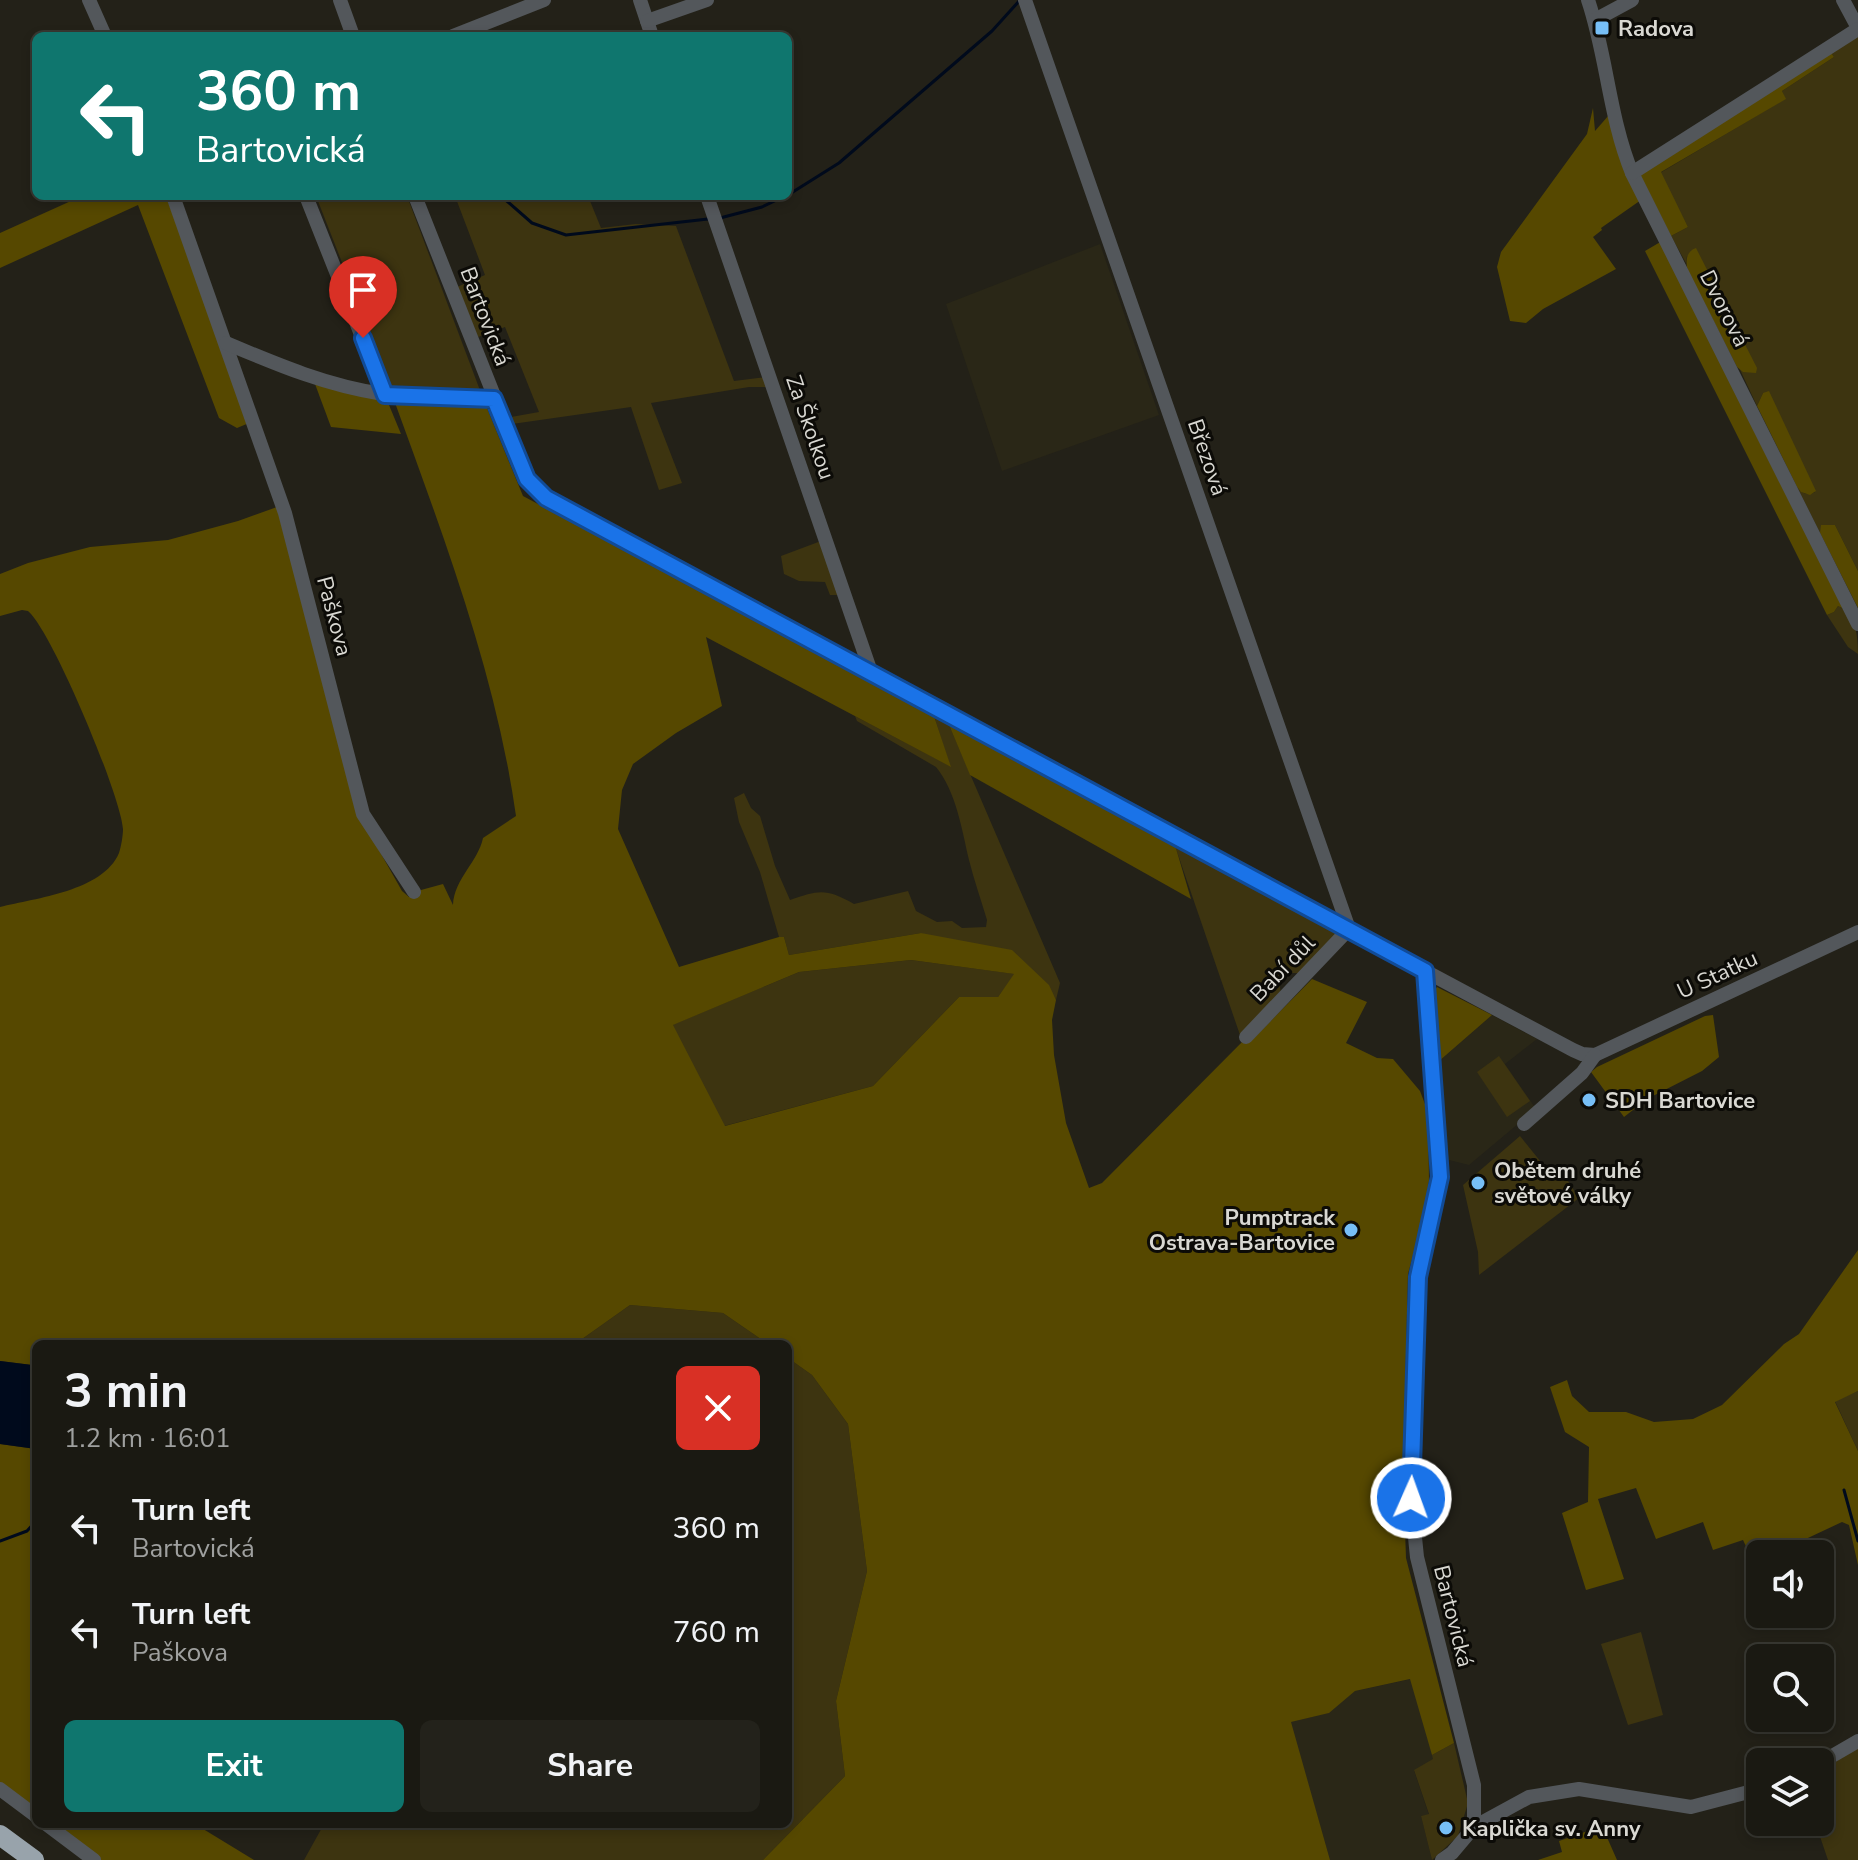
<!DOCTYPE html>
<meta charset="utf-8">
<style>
:root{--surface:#1a1912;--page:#23221b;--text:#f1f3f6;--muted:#9fa09f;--line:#383832;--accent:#0f766e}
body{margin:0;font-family:"Nunito Sans",sans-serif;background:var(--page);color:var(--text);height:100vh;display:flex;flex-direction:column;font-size:30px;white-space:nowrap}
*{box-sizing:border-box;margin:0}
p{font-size:26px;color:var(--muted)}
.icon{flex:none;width:44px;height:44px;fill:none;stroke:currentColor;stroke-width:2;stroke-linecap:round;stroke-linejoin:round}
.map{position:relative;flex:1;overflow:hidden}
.panel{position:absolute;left:32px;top:1340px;width:760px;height:488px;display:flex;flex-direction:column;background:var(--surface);border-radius:12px;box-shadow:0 4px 12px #0003,0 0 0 2px var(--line)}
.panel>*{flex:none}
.banner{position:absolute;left:32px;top:32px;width:760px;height:168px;border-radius:12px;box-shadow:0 4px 12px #0003,0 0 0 2px var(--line);background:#0f766e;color:#fff;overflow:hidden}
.tools{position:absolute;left:1746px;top:1540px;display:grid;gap:16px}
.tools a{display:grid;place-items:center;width:88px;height:88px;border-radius:12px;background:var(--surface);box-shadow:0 4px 12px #0003,0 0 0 2px var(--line);font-size:40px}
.pin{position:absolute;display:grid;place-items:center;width:68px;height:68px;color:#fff;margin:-82px -34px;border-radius:50% 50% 50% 0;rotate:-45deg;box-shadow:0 0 8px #0007}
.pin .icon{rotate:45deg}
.me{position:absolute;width:88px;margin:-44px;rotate:2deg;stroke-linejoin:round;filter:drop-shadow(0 0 6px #0008)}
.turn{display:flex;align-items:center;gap:28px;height:168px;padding:0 32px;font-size:36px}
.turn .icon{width:104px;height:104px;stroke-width:2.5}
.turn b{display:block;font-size:56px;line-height:68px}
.round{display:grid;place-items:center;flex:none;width:84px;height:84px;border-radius:12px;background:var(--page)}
.summary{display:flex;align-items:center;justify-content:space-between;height:136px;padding:0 32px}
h1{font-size:48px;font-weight:700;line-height:60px}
.primary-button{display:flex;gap:16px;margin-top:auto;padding:16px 32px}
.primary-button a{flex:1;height:92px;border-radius:12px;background:var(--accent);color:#fff;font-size:32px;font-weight:700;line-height:92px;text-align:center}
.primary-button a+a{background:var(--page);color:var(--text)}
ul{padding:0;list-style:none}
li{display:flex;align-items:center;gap:24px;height:104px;padding:0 32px}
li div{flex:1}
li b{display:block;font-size:30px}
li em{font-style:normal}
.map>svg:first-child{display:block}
.built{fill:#2a2717}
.green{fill:#3d3410}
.forest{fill:#564800;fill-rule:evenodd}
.water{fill:#000a1c}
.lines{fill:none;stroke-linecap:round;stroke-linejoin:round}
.stream{stroke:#000a1c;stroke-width:3}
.minor{stroke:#53575b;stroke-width:14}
.highway{stroke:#98a3ab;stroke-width:20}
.route-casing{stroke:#114b97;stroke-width:20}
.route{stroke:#1a73e8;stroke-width:14}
.poi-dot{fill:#77bff7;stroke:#0c0b07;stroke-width:3}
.labels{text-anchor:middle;stroke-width:6;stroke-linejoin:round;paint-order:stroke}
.poi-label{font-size:22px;font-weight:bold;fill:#d9d8d2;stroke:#0c0b07;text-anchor:start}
.street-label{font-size:22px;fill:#d9d8d2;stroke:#0c0b07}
</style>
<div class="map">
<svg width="1858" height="1860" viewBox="0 0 1858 1860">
<rect width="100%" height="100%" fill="#232118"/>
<g class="built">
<path d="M1100,244L1159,415L1002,471L946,304Z"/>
<path d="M1492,1015L1537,1039L1505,1064L1536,1109L1469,1165L1445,1159L1438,1062Z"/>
<path d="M1411,1679L1434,1759L1414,1771L1429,1815L1421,1816L1432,1860H1330L1290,1722L1328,1713L1355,1691Z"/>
</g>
<g class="green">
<path d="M1858,34V571L1835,525L1820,533L1797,487C1802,494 1808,496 1815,492L1763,393L1757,406L1687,256L1686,263L1671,236L1688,227L1660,173L1785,99L1782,91L1834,57L1830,51Z"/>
<path d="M316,196H407L481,393L392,390Z"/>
<path d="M455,196H588L601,228L636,224L676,226L734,381L765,377L769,387H749L651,403L682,483L659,490L631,407L512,424L511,417L539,412L505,327L478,337L457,287L485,275Z"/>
<path d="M821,541L841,595H830L825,582L799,581L784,574L781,556Z"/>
<path d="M1838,606C1856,614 1858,636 1858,654L1848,647L1827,615L1834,612Z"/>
<path d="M855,716L950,766L934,716L949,725L1060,983L1056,1000L1047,984L921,933L789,955L784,937H779L760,872L739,822L734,798L744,793L751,808L760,816L775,866L790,900C819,890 826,888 854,904L908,891L916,911L937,922L952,921L962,928L986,927L987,920C981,900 974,880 969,860C962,830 956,791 936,767L857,721Z"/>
<path d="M1175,846L1340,934L1302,973H1287L1279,981L1281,994L1240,1035Z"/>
<path d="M911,960L1015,974L998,997H959L873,1086L724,1126L672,1025L799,972Z"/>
<path d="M1499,1056L1530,1101L1507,1117L1477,1072Z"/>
<path d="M1520,1136L1549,1172L1559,1167L1579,1198L1479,1275L1478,1252L1463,1185Z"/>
<path d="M630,1305L723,1313L768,1344H575Z"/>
<path d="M788,1358L812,1375L848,1424L867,1571L836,1701L845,1776L763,1860H304L324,1824H788Z"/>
<path d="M1858,1391V1451L1835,1401Z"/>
<path d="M1641,1632L1663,1715L1628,1725L1601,1644Z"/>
<path d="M1454,1743L1468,1803L1458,1836L1432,1860L1421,1816L1429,1814L1414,1770L1433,1759L1432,1755Z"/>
<path d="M1858,1747V1860H1828L1815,1822H1820C1820,1773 1816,1774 1858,1747Z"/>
</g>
<g class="forest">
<path d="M1830,51L1834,57L1782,91L1786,99L1661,172L1688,227L1671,236L1639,173Z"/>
<path d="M1593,108L1595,131L1609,115L1641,200L1601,228L1602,230L1593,237L1616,269L1543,309L1526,323L1510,321L1497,267L1501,252L1587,134Z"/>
<path d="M82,196H166L249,423L237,428L219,418L138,205L0,268V233Z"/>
<path d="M1662,241L1846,610L1838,606L1834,612L1827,615L1645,251Z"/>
<path d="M1696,248L1757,368L1756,373L1743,372L1737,367L1688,271C1685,262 1686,251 1696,248Z"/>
<path d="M315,384L381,398L389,405L401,434L331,427Z"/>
<path d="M1769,391L1816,491L1810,495L1801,492L1797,487L1757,406L1763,393Z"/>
<path d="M394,400L485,403L523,496L934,716L951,767L706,637L722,706L676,733L633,764L622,790L618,829L679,967L779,937H784L789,955L921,933L1012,950L1049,985L1056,1000L1052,1020L1054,1055L1066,1123L1089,1188L1102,1183L1245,1039L1250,1042L1312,979L1367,1002L1346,1043L1377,1058L1393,1059L1420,1091L1428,1112L1429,1181L1423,1219L1408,1274L1403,1472L1406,1558L1454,1743L1432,1755L1410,1679L1355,1691L1329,1713L1291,1722L1330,1860H763L845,1776L836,1701L867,1571L848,1424L812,1375L788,1358V1344H768L723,1313L630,1305L575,1344H362L284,1341L282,1344H36V1363L32,1365L0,1361V907C36,898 103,891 119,853C121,847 123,836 123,829C121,796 52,631 28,611L22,610L0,616V574L28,563L90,547L168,540L238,521L277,507L358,813L402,891L409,897L421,890L443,884L453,905C454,879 478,862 483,838L516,816C496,674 443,535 394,400ZM911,960L1014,974L998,997H959L873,1086L725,1126L673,1025L799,972Z"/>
<path d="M1821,525H1835L1858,571V608L1820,533Z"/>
<path d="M949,725L1175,845L1191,899L970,775Z"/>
<path d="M1437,987L1492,1015L1438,1062L1433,992Z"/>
<path d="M1713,1015L1719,1057L1702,1071L1647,1099L1624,1117L1591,1072L1597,1067L1705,1016Z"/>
<path d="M1858,1250V1391L1835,1402L1858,1451V1565L1849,1525L1842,1522L1774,1554H1760L1753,1561L1743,1540L1713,1550L1703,1522L1656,1539L1636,1488L1598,1499L1624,1579L1586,1590L1562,1513L1588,1502L1589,1447L1565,1432L1550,1387L1567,1380L1572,1396L1589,1412H1626L1654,1422L1693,1419L1722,1405L1784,1344L1799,1334Z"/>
<path d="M0,1444L36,1449V1816L0,1789Z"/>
<path d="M46,1824H195L254,1860H94Z"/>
<path d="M1602,1826L1617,1860H1538L1562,1852L1559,1841Z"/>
</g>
<path class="water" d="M0,1361L32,1365L36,1363V1449L0,1444Z"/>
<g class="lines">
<g class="stream">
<path d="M788,195L839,163L992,31L1020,0"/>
<path d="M501,196L532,223L566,235L708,219"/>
<path d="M720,218L762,207L785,196"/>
<path d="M1844,1490L1858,1541"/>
<path d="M0,1541L27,1531L36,1521"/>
</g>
<g class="minor">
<path d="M89,0L105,36"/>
<path d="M340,0L353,36"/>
<path d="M640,0L652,36"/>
<path d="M1025,0L1349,929L1246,1037"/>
<path d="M1588,0C1607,56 1609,117 1632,173L1858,624"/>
<path d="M1843,0L1858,28"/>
<path d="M1595,20L1632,0"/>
<path d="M647,21L707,0"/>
<path d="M453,36L544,0"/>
<path d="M1632,173L1858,29"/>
<path d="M173,196L285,513L363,814L414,892"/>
<path d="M306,196L385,395"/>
<path d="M415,196L527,479L546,498L1425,971L1440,1177L1418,1277L1411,1498L1417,1557L1474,1785V1827"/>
<path d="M707,196L871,672"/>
<path d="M226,343C278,365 328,386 383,394C419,400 458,398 494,399"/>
<path d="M1425,971L1573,1050L1582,1054L1595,1055L1858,932"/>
<path d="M1524,1124L1582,1073L1595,1055"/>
<path d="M1820,1763L1858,1741"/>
<path d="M0,1789L36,1816"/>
<path d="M46,1824L94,1860"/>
<path d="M1442,1860L1452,1853L1474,1827L1529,1797L1579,1789L1691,1807L1760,1789"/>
</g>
<path class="highway" d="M0,1835L34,1860"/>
</g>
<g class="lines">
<g class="route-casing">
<path id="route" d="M363,338L385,395L494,399L527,479L546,498L1425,971L1440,1177L1418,1277L1411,1498"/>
</g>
<use href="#route" class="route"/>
</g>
<g class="poi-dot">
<rect x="1594" y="20" width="16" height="16" rx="4"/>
<circle cx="1589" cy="1100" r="8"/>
<circle cx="1478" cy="1183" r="8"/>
<circle cx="1351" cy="1230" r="8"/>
<circle cx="1446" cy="1828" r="8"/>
</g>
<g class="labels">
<g class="poi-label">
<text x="1618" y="36">Radova</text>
<text x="1605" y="1108">SDH Bartovice</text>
<text x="1494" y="1178">Obětem druhé<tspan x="1494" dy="25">světové války</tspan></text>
<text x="1335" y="1225" text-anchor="end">Pumptrack<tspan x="1335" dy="25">Ostrava-Bartovice</tspan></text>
<text x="1462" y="1836">Kaplička sv. Anny</text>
</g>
<g class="street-label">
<text transform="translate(1725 308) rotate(63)" y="8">Dvorová</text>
<text transform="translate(486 316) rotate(69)" y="8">Bartovická</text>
<text transform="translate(811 427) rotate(71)" y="8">Za Školkou</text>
<text transform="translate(1208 457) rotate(71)" y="8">Březová</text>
<text transform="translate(335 616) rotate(75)" y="8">Paškova</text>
<text transform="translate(1282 968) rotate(-46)" y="8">Babí důl</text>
<text transform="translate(1717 974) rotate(-25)" y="8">U Statku</text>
<text transform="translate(1454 1616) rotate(76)" y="8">Bartovická</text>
</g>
</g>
</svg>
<div class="tools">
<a><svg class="icon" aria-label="sound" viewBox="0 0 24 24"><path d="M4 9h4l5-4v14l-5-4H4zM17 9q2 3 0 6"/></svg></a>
<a><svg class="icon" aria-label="search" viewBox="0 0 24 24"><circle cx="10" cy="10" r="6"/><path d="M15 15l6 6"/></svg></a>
<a><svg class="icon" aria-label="layers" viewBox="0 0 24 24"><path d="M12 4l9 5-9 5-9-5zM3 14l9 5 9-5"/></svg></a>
</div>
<div class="pin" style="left:363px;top:338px;background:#d93025"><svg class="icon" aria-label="arrive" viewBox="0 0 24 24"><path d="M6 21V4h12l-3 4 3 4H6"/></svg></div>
<svg class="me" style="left:1411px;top:1498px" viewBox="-20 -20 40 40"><circle r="17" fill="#1a73e8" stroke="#fff" stroke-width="3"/><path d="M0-11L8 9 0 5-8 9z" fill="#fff"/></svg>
<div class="banner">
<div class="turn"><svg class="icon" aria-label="left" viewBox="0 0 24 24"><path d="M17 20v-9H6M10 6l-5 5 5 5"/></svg><div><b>360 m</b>Bartovická</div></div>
</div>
<section class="panel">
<div class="summary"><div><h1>3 min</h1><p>1.2 km · 16:01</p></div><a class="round" style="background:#d93025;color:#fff"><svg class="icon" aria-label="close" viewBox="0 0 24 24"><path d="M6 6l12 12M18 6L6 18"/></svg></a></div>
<ul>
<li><svg class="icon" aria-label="left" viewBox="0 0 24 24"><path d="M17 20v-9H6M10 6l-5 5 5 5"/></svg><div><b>Turn left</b><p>Bartovická</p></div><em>360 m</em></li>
<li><svg class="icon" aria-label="left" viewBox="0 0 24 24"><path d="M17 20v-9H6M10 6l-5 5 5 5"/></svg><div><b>Turn left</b><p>Paškova</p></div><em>760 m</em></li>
</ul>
<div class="primary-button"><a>Exit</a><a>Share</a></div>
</section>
</div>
